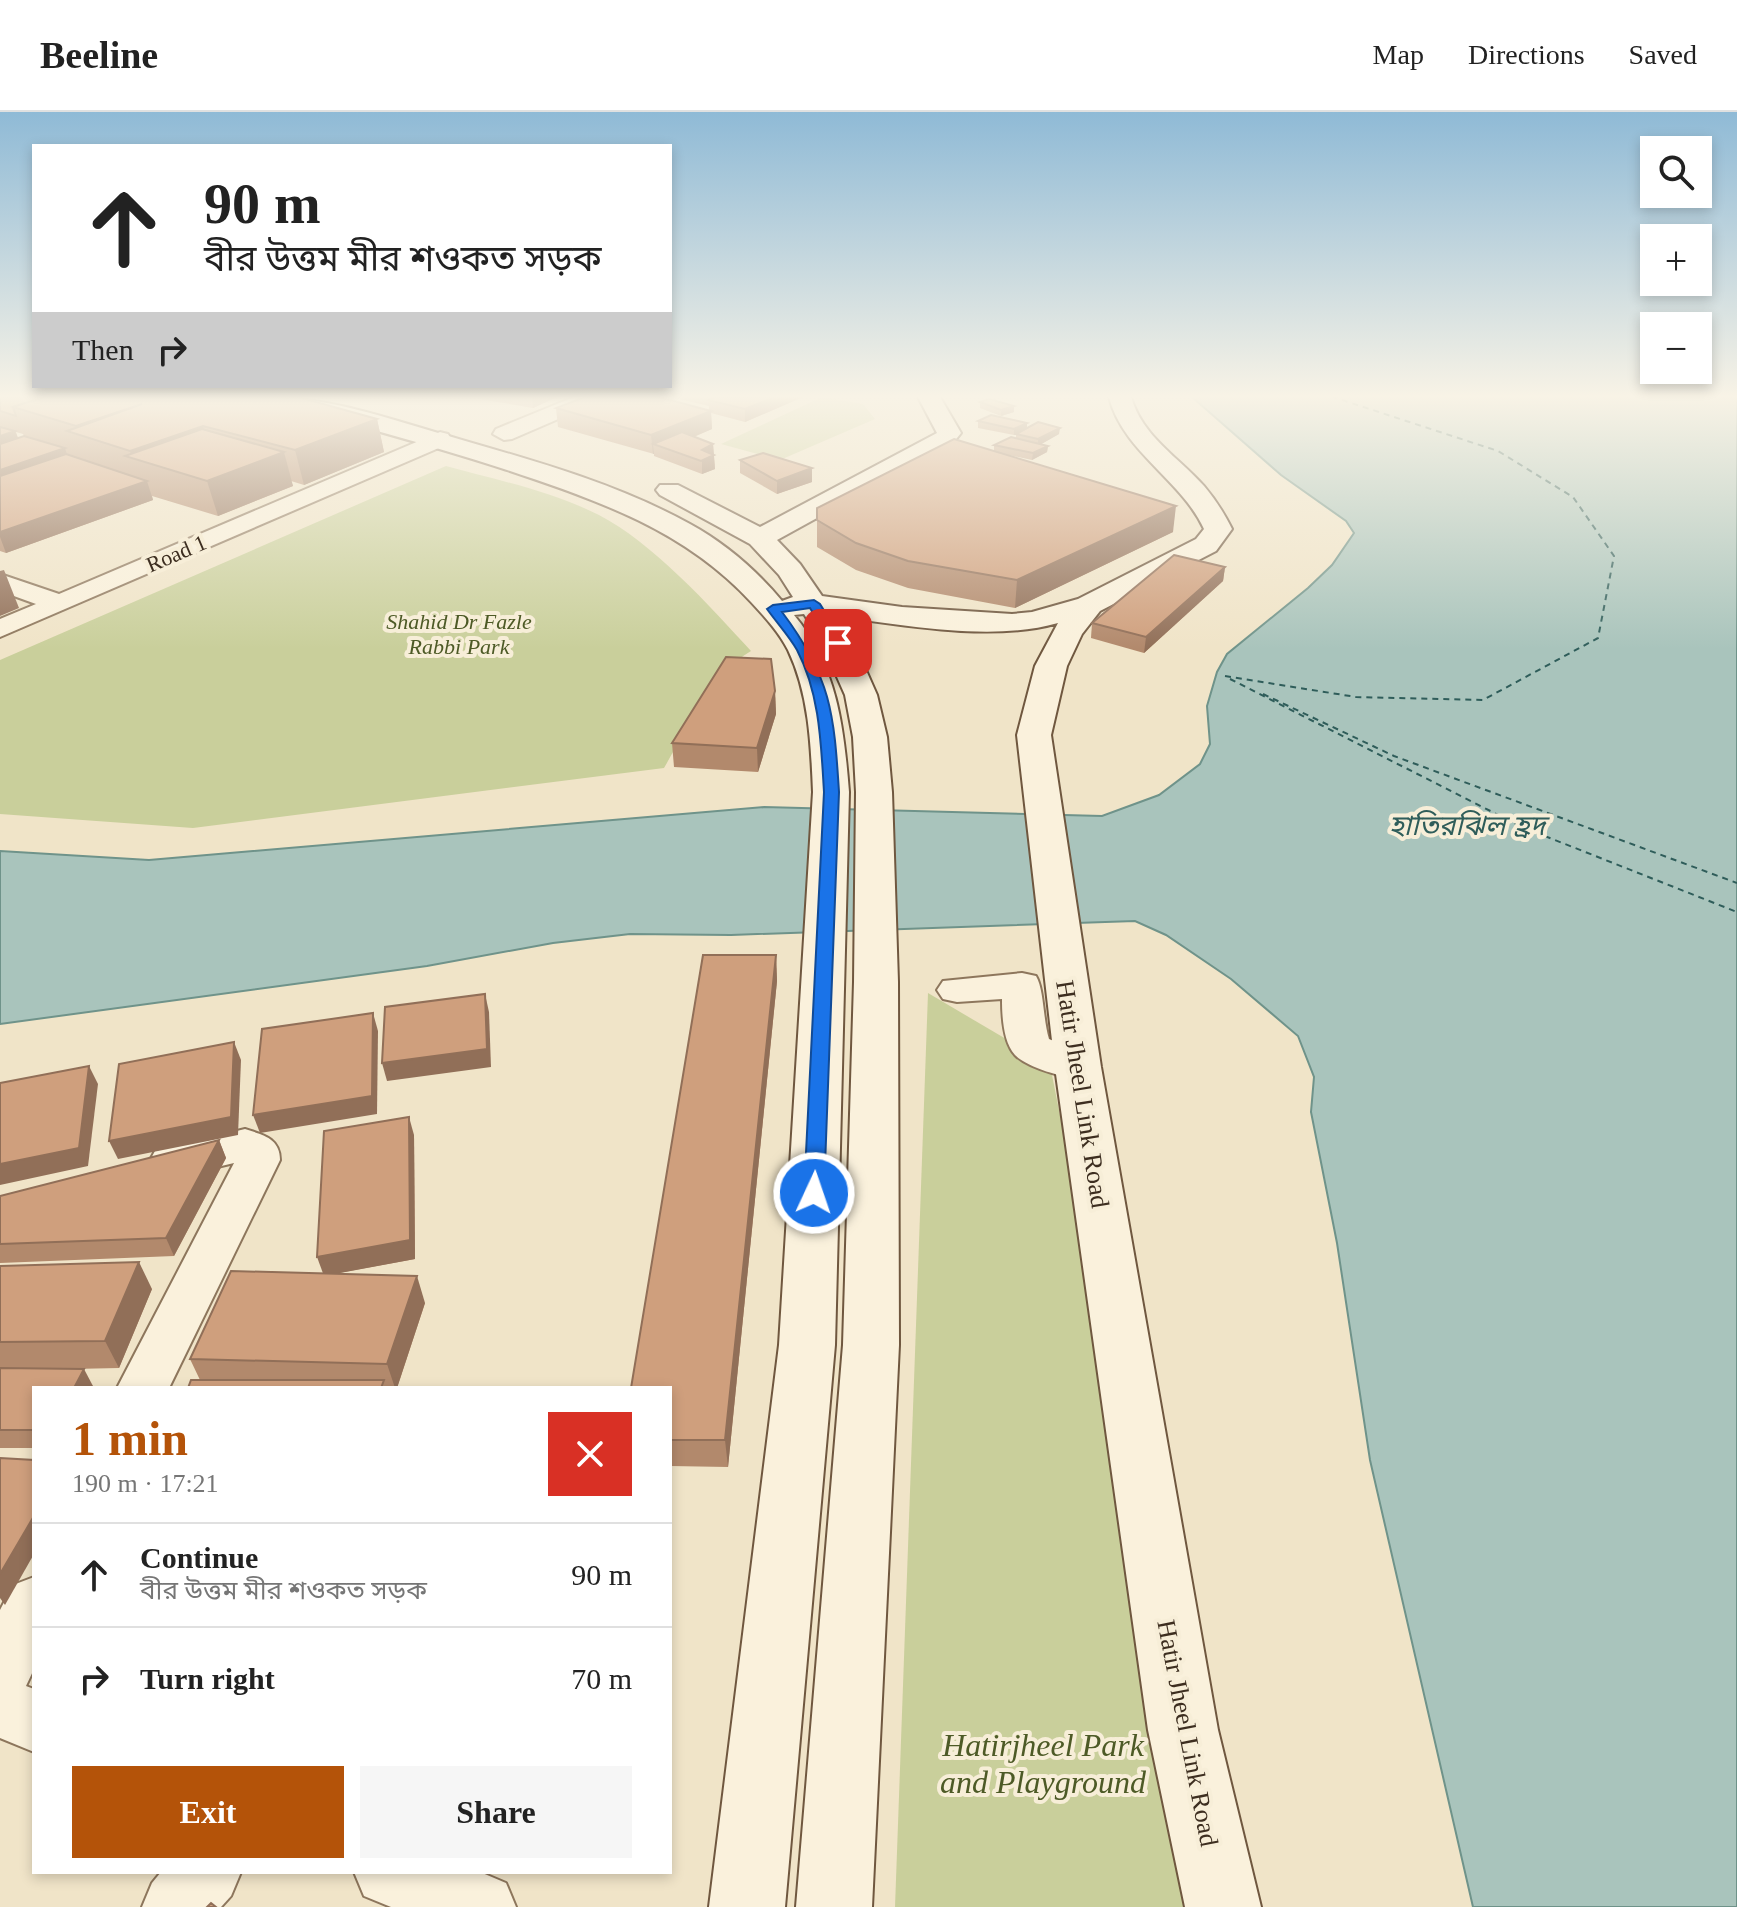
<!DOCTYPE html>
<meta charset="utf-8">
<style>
:root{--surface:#fff;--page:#f6f6f6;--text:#222;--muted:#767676;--line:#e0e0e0;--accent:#b45309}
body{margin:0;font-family:"Times New Roman","Noto Sans Bengali",serif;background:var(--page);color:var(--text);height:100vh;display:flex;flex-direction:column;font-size:30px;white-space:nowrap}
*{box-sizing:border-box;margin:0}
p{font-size:26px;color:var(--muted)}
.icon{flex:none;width:44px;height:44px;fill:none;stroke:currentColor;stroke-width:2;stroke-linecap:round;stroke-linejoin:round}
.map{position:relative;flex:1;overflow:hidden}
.details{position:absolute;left:32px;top:1274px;width:640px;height:488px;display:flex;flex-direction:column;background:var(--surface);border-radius:0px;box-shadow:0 4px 12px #0003}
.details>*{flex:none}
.guide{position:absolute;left:32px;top:32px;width:640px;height:244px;border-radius:0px;box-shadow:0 4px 12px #0003;background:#fff;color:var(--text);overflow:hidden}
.controls{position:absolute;left:1640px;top:24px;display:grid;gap:16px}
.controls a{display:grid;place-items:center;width:72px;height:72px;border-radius:0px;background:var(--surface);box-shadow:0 4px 12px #0003;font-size:40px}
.pin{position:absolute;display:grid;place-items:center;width:68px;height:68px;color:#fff;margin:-34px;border-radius:16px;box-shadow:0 4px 12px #0006}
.me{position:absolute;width:88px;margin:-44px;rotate:3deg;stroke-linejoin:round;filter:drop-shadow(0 0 6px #0008)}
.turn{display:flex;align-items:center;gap:28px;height:168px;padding:0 40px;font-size:36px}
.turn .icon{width:104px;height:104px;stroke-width:2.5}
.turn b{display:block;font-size:56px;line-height:68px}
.then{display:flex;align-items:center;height:76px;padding:0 40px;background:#0003;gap:16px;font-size:30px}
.round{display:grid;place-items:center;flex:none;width:84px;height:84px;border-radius:0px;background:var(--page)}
.overview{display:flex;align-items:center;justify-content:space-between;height:136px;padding:0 40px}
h1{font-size:48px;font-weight:800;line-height:60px;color:var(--accent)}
.cta{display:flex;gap:16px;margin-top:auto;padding:16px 40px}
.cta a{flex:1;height:92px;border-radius:0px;background:var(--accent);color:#fff;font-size:32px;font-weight:800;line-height:92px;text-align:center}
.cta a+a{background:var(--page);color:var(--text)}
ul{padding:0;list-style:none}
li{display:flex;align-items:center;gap:24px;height:104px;padding:0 40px;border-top:2px solid var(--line)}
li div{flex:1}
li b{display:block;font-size:30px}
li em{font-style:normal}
header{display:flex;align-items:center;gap:48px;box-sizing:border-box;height:112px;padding:0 40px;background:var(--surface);border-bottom:2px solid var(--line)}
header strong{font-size:38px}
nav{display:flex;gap:44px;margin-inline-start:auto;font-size:28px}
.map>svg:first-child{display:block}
.green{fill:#c9cf9b}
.water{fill:#a9c4bc;stroke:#6f938a;stroke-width:2}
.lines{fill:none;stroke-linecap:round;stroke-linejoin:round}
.ferry{stroke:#2f5d5a;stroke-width:2;stroke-dasharray:6 5;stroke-linecap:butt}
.street-casing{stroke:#8d765c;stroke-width:4}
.secondary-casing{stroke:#6f573f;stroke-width:4}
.street{fill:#faf1dc;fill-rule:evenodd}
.secondary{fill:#faf1dc;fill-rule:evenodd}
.wall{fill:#b2896c;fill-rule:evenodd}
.shaded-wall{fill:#916f58}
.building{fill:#cf9f7d;stroke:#916f58;stroke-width:2}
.route{fill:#1a73e8;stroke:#114b97;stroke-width:2}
.labels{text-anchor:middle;stroke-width:8;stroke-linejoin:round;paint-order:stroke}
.far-street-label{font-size:22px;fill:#3d2e20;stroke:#f7eed8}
.far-park-label{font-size:22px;font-style:italic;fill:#4d5a26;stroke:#f7eed8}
.street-label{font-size:26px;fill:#3d2e20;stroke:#f7eed8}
.water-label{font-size:28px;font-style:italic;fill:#2f5d5a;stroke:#f7eed8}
.near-park-label{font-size:32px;font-style:italic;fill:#4d5a26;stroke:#f7eed8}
</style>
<header>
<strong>Beeline</strong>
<nav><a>Map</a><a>Directions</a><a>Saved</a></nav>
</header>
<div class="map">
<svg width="1737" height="1795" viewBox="0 0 1737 1795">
<rect width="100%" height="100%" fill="#f0e4c8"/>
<g class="green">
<path d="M822,285L863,292L875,307L780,348L721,332Z"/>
<path d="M446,354C497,368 551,379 599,403C653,431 710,494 751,539C711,562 687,617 664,656L193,716L0,702V548Z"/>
<path d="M928,881L1050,953L1218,1795H895Z"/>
</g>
<path class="water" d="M1192,285H1737V1795H1473L1370,1348L1337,1131L1311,1000L1314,965L1298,924L1231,867L1166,823L1135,809L731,823L630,822L553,831L427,854L0,912V739L149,748L764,695L1102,704L1159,683L1200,652L1210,632L1207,594L1217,560L1227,542L1308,476L1332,453L1354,421L1346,409L1281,363Z"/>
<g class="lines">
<g class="ferry">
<path d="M1225,564L1356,585L1483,588L1598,526L1614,444L1573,385L1498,339L1333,285"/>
<path d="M1230,567L1522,715L1737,800"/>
<path d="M1263,582L1394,644L1737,771"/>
</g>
<g class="street-casing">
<g id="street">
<path d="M574,285H603L600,289L512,327L504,328L493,322L496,317Z"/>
<path d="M440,320L448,322L451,327L448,332L0,525V507L36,492L0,479V462L59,482Z"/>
<path d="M1022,861L1036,864C1044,877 1043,908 1049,927L1093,945L1099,955L1093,965C1074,970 1029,957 1015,943C1003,930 1002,903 1002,887L957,890L943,887L937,878L943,869Z"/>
<path d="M245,1017C263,1023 280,1026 280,1048L169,1276H117L234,1051L171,1066L155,1061L149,1050L155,1039Z"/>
<path d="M34,1465V1557L26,1574L34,1577V1640L0,1626V1498L13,1473Z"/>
<path d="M161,1760H241L231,1784L221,1795H142L152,1771Z"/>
<path d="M354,1760H480L506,1771L516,1795H391L364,1784Z"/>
</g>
</g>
<g class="secondary-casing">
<path id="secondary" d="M268,285C328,285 387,306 445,323C527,347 614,370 690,412C725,431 757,459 782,489L793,485L779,463L750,432L660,383L656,378L660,373H678L760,415L937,321L918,285H940L961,321L953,331L777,428L800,452L822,484L902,495L1012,502L1032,500L1078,487L1196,427L1204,417C1181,367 1123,340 1109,285H1131C1142,324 1178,345 1204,374C1215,387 1224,401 1232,417L1216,439L1100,499L1082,522L1067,554L1051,623L1101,955L1218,1618L1261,1795H1185L1148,1618L1055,955L1017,623L1035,554L1058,511C994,530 901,513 835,504L854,531L877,583L887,625L892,680L898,870L899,1233L872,1795H796L843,1233L854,870L856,680L853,625L845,583L822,531L804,502L794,503C837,554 844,616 849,680L835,1233L785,1795H709L779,1233L813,680C811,632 809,582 788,538C779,520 764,504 751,490C684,417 596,388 504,357C427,332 349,311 271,290Z"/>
</g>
<use href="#street" class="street"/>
<use href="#secondary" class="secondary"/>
</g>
<g class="wall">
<path d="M0,285L377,307L384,340L304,373L291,369L293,374L218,404L152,384L153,388L6,441L0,439ZM16,320L23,322L24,324L18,326Z"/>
<path d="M480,285H557L533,296L480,287Z"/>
<path d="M671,285H803L745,310L711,301L712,317L694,325L713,332L715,357L702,362L654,344V342L558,315L556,296L709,299V294Z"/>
<path d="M980,290L1014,300L1001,304L980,296Z"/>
<path d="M978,309L1059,322L1041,332L1048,334L1047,340L1032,348L999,341L1173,420L1015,496L908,476L856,458L817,435V396L994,339V333L1016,326V322L1014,323L978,316Z"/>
<path d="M740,348L812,356V370L777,382L740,361Z"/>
<path d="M1225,455L1223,469L1144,541L1091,526L1092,511Z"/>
<path d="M775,579L776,602L758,660L674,655L672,631Z"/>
<path d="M776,843L777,869L728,1355L670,1354V1276Z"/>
<path d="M414,1023L415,1147L333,1162L425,1191L397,1276H188L200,1268L190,1247L323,1162Z"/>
<path d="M219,1028L226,1046L174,1144L0,1151V1084Z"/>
<path d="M0,1154L152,1177L119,1256L72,1257L94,1275L34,1276V1336H0Z"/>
</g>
<g class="shaded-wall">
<path d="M532,285H557L533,296Z"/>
<path d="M774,285H803L745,310V297Z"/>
<path d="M1014,294V300L1001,304V298Z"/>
<path d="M711,299L712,317L666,336L653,332L654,342H653L651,323Z"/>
<path d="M377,307L384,340L304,373L295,338Z"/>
<path d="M1027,311V317L1014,323V317Z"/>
<path d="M203,314L213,347L132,346L130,339Z"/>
<path d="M1060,316L1059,322L1038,334V327Z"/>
<path d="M15,319L20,331L0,338V324Z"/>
<path d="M713,332L715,357L702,362V338Z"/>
<path d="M1048,334L1047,340L1032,348L1033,341Z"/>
<path d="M65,336L71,355L0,380V358Z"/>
<path d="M284,340L293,374L218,404L207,369Z"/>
<path d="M812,356V370L777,382V369Z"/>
<path d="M147,369L153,388L6,441L0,425V420Z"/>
<path d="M1176,394L1173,420L1015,496L1017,468Z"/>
<path d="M1225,455L1223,469L1144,541L1146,525Z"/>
<path d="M4,458L19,496L0,504V459Z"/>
<path d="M775,579L776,602L758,660L757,636Z"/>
<path d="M776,843L777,869L728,1355L725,1328Z"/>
<path d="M485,882L489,900L491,955L387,969L382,951Z"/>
<path d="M373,901L378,919L377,1002L260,1021L253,1003Z"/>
<path d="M234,930L241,948L238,1023L118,1047L109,1029Z"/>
<path d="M89,954L98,972L88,1054L0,1073V1052Z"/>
<path d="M409,1005L414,1023L415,1147L324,1164L317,1145Z"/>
<path d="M219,1028L226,1046L174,1144L166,1126Z"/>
<path d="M139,1150L152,1177L119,1256L105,1229Z"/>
<path d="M417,1164L425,1191L397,1276H395L387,1252Z"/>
<path d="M84,1257L94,1276H74Z"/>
<path d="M34,1404V1442L5,1493L0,1486V1462Z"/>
</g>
<g class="building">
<path d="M0,285H44L13,295L16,304L0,299Z"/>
<path d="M44,285H287L284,287L289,285H298L377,307L295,338L203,314L130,339L67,319L142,292L76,314L13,295Z"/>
<path d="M585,285H659L711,299L651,323L556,296Z"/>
<path d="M715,285H774L745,297L708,288Z"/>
<path d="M989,287L1014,294L1001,298L980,290Z"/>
<path d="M991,303L1027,311L1014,317L978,309Z"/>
<path d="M1038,310L1060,316L1038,327L1016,322Z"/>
<path d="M0,315L15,319L0,324Z"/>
<path d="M202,317L284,340L207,369L125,344Z"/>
<path d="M682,320L713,332L702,338L714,343L701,349L653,332Z"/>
<path d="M24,324L65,336L0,358V332Z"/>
<path d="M1011,325L1048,334L1033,341L994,333Z"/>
<path d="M954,327L1176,394L1017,468L908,449L856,431L817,408V396Z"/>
<path d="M763,341L812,356L777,369L740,348Z"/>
<path d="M66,342L147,369L0,420V364Z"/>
<path d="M1174,443L1225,455L1146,525L1092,511Z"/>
<path d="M726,545L771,547L775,579L757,636L672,631Z"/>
<path d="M703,843H776L725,1328H670V1276H631Z"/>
<path d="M485,882L487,937L382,951L385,895Z"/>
<path d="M373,901L372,984L253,1003L262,917Z"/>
<path d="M234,930L231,1005L109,1029L119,952Z"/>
<path d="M89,954L79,1036L0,1052V971Z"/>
<path d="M409,1005L410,1128L317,1145L324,1019Z"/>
<path d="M219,1028L166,1126L0,1132V1084Z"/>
<path d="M139,1150L105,1229L0,1230V1154Z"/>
<path d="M231,1159L417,1164L387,1252L190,1247Z"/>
<path d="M0,1256L84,1257L74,1276H34V1318H0Z"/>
<path d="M191,1268H384L381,1276H188Z"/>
<path d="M0,1346L34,1348V1404L0,1462Z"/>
<path d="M211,1791L216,1795H207Z"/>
</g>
<linearGradient id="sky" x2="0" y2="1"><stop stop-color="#8fbad6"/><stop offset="0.53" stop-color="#f8f3e6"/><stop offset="1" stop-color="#f8f3e6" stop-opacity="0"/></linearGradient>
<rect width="1737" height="537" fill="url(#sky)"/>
<path class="route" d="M814,488L820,492L844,531L842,534H833L810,496L782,500C831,565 834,601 839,680L824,1081L821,1087H807L804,1081L824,680C821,632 820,582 797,538C789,524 777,511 767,497L773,493Z"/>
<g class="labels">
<g class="far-street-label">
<text transform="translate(176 441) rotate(-23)" y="8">Road 1</text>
</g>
<g class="far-park-label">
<text x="459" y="517">Shahid Dr Fazle<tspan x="459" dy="25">Rabbi Park</tspan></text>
</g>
<g class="street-label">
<text transform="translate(1083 982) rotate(81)" y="9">Hatir Jheel Link Road</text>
<text transform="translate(1188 1621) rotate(79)" y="9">Hatir Jheel Link Road</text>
</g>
<g class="water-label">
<text x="1467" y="723">হাতিরঝিল হ্রদ</text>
</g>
<g class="near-park-label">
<text x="1043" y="1644">Hatirjheel Park<tspan x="1043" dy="37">and Playground</tspan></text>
</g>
</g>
</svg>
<div class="controls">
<a><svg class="icon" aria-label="search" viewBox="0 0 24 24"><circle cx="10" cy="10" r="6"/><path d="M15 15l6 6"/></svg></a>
<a>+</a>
<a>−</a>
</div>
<div class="pin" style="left:838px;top:531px;background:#d93025"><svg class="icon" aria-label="arrive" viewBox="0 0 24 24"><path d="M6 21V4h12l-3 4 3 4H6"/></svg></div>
<svg class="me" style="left:814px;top:1081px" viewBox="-20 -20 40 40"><circle r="17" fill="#1a73e8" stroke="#fff" stroke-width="3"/><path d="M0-11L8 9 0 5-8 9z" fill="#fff"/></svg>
<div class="guide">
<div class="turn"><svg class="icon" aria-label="ahead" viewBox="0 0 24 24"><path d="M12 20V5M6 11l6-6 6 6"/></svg><div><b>90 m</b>বীর উত্তম মীর শওকত সড়ক</div></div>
<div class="then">Then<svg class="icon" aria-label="right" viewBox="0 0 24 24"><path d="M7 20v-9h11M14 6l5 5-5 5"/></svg></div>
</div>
<section class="details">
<div class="overview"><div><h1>1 min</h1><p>190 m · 17:21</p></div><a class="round" style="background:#d93025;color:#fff"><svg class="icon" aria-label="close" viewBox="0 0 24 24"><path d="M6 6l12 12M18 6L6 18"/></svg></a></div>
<ul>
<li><svg class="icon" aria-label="ahead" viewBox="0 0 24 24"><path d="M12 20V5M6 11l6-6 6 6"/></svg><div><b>Continue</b><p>বীর উত্তম মীর শওকত সড়ক</p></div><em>90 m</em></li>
<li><svg class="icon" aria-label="right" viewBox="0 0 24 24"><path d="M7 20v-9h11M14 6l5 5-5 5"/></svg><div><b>Turn right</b></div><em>70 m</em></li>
</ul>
<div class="cta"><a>Exit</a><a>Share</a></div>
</section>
</div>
